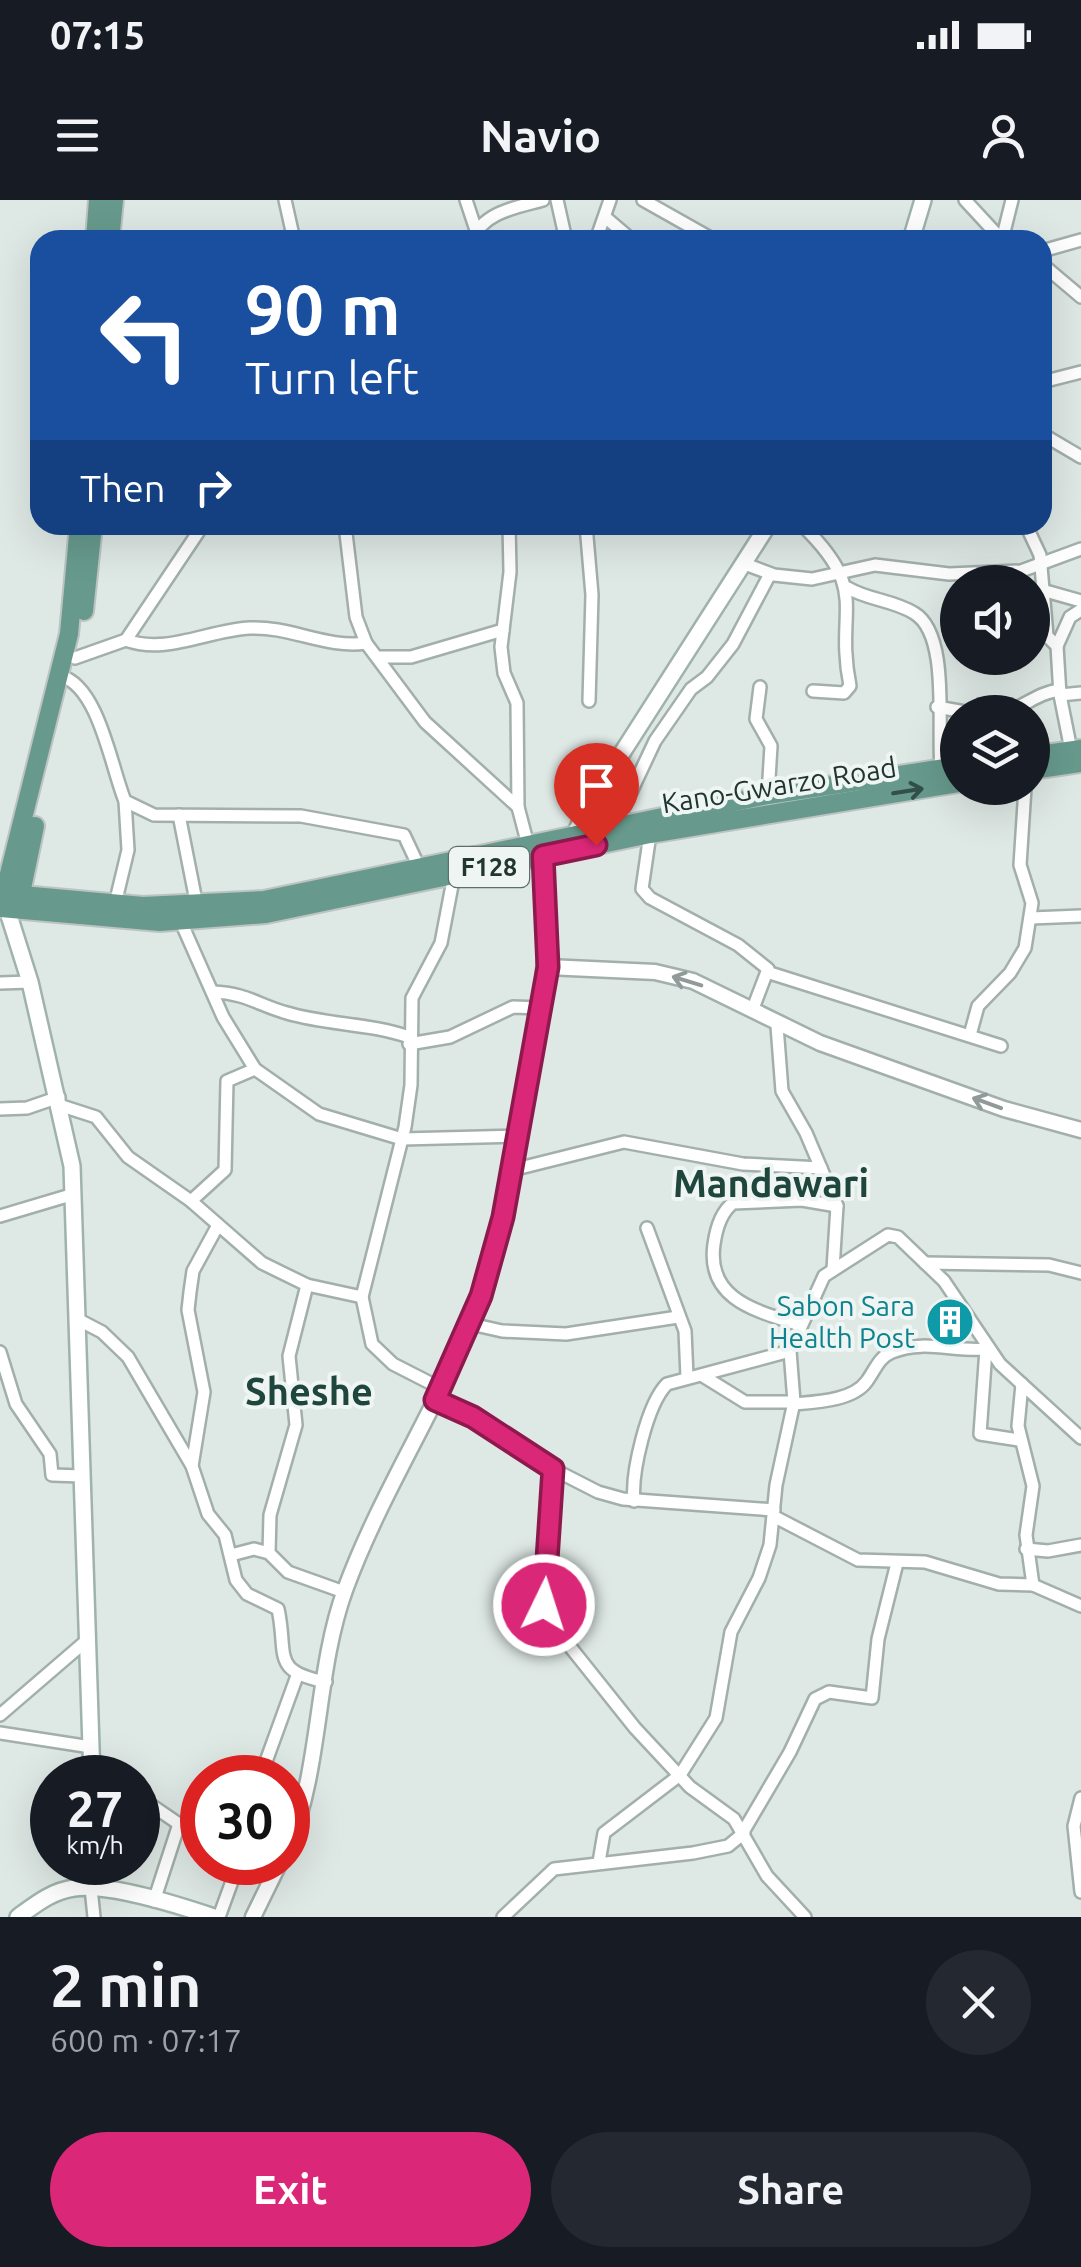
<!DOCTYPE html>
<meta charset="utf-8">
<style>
:root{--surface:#171b24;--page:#242831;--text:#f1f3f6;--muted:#9ea1a6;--accent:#db2777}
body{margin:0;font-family:Ubuntu,sans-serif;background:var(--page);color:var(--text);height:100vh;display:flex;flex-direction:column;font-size:38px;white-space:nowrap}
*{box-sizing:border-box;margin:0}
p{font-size:32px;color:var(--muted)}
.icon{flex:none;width:55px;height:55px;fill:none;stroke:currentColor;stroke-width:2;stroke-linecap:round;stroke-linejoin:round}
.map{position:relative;height:1717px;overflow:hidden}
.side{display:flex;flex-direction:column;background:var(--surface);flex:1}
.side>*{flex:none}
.hud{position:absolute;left:30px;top:30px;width:1022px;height:305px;border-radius:30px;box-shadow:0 10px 40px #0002;background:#1a4fa0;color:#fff;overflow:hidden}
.tools{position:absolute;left:940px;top:365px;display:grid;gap:20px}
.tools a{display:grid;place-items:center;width:110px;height:110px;border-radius:50%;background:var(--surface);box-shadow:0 10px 40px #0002;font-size:50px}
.speed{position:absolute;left:30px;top:1555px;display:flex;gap:20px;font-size:50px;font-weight:700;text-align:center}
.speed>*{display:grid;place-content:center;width:130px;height:130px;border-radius:50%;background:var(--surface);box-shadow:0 10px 40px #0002;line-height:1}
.speed small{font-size:25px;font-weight:400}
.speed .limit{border:15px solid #d22;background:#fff;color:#111}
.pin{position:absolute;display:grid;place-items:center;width:85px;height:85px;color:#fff;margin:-102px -42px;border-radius:50% 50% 50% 0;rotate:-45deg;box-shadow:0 0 10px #0007}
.pin .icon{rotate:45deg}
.me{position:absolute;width:110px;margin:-55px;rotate:4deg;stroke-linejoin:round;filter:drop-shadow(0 0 8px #0008)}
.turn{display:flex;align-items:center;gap:35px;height:210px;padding:0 50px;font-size:45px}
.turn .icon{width:130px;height:130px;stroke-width:2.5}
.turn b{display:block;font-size:70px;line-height:85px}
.then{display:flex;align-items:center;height:95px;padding:0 50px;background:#0003;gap:20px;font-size:38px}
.round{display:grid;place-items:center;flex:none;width:105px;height:105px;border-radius:52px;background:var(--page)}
.head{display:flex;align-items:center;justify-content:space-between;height:170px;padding:0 50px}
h1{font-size:60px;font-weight:700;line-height:75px}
.cta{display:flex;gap:20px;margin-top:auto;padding:20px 50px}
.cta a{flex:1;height:115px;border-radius:60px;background:var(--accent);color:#fff;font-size:40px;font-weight:700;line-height:115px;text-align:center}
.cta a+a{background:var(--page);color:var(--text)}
.status{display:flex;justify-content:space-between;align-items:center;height:70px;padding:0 50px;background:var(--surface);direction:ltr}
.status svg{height:28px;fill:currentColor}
header{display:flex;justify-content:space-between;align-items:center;height:130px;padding:0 50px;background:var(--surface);font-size:45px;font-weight:700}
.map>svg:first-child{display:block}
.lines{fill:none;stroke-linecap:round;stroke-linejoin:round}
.minor-casing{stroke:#a2afab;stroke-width:16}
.tertiary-casing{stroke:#a2afab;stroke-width:19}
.secondary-casing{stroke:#9fb3ab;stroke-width:20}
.primary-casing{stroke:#bcc3c1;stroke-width:22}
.minor{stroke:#fff;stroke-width:11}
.tertiary{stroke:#fff;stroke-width:14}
.secondary{stroke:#fff;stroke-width:15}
.primary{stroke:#679a8d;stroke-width:18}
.oneway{stroke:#324f48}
.oneway2{stroke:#909a98}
.route-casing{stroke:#8e194d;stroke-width:25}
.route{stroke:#db2777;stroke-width:18}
.labels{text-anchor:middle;stroke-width:8;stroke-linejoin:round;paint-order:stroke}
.shield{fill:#eef5f2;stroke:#5e6f6b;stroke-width:2.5}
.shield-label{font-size:25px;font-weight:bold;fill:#213631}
.street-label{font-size:28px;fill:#213631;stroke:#eef5f2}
.culture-label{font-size:28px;fill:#0d838f;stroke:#eef5f2;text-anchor:end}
.district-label{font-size:38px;font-weight:bold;fill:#1f463d;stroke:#eef5f2}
</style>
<div class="status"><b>07:15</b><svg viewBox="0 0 49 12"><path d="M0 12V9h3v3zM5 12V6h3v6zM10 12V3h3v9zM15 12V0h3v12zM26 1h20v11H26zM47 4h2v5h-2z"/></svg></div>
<header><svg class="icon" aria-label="menu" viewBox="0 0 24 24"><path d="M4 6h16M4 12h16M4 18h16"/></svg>Navio<svg class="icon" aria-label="person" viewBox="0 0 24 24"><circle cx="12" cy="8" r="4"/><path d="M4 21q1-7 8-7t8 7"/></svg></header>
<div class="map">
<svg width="1081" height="1717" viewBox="0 0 1081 1717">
<rect width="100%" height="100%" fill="#dee8e4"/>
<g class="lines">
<g class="minor-casing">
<g id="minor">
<path d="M285,0L294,40"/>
<path d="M466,0L476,30"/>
<path d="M557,0L566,40"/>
<path d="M643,0L714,40"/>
<path d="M965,0L1002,40"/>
<path d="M605,17L632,40"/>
<path d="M473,40C482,12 518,7 543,0"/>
<path d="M596,40L610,0"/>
<path d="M1002,40L1012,0"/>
<path d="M1042,51L1081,40"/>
<path d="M1042,64L1081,97"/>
<path d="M1042,182L1081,172"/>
<path d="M1042,234L1081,257"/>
<path d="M345,325L356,417L366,443L425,522L518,607"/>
<path d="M509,325L510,372L501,447L504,473L517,503L518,607L528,645"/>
<path d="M586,325L592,395L589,501"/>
<path d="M802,325C872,393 834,407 850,486L844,493L813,491"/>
<path d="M1026,325L1040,355L1047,436L1057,446L1060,495L1071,550"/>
<path d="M745,364L774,375L812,379L875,365L949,374L1021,371L1081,349"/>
<path d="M848,388C868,400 893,400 914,413C950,434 937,526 941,568"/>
<path d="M1042,390L1081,401"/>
<path d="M126,440C166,455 208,430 250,428C290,426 327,449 366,443"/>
<path d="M1057,446L1070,417L1081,410"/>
<path d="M380,457H411L503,430"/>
<path d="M75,458L126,440L203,325"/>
<path d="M61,476C99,487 111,567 125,601L154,615L301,616L404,635L419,667"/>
<path d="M760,487L756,519L771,546L768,595"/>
<path d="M1060,495L1081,493"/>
<path d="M937,507L965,512"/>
<path d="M999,512C1022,511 1034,493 1060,490"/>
<path d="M179,615L197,706"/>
<path d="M615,626L655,541L691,489L707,477L733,444L770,374"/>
<path d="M650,634L642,689L650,698L738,745L768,769L752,811"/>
<path d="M115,704L128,650L125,601"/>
<path d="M1031,718L1081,716"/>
<path d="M181,722L223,817L255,869L319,914L402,939L518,936"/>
<path d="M770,773L1001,846"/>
<path d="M0,783L30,782"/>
<path d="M213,792C246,793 258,805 287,813C327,825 369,823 409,837"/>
<path d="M777,826L782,891L806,933L837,1006L833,1069"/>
<path d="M970,835L978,806L1010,773L1025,748L1032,703L1020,665L1025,588"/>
<path d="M409,844L450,837L513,807L541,808"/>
<path d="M62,906L96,917L128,957L191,1001L262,1063L307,1085L362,1097L372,1144L393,1164L440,1188"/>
<path d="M0,909L27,908L59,897"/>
<path d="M512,970L624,942L743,964L821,968"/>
<path d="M191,1001L225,970L227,881L255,869"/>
<path d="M0,1016L74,994"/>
<path d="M647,1028L685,1131L687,1177"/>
<path d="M925,1063L1049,1065L1081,1073"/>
<path d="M307,1085L289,1156L296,1225L270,1315L269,1353L288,1372L344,1392"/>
<path d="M362,1097L405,927L411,885L412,798L441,743L454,675"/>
<path d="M79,1120L102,1132L128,1157L192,1266L208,1314L225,1335L236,1380L247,1394L278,1409C288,1455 270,1471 326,1482"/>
<path d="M471,1124L502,1131L566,1134L678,1117"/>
<path d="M800,1125C757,1111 706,1100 714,1044C716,1030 721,1012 733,1003L802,1000L837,1006"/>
<path d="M0,1152L16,1204L50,1254L52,1275L82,1276"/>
<path d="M703,1176L745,1202H794"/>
<path d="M1022,1184L1018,1226L1033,1286L1026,1335L1033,1385"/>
<path d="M435,1200L473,1217L549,1262L554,1277L552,1324L542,1388L552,1424L635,1528L690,1587L734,1619L767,1676L805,1717"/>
<path d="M793,1204C816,1202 853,1201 867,1181C875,1170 879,1157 892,1152C925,1139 953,1152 986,1149L980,1234L1019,1240"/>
<path d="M192,1266L204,1192L188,1110L190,1092L193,1071L217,1027"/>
<path d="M553,1269L598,1292L623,1299L774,1310"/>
<path d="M634,1301C631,1273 647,1204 667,1184L790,1151"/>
<path d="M775,1317L858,1360L925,1362L999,1384L1033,1385L1081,1406"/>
<path d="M1026,1349L1048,1351L1081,1345"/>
<path d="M231,1355L254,1349L269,1353"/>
<path d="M0,1515L86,1441"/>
<path d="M0,1533L91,1547"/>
<path d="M260,1578L297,1476"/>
<path d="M138,1596L179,1624"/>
<path d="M1081,1598L1074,1626L1081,1692"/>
<path d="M743,1632L790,1552L815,1499L829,1492L872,1498L878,1439L897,1363"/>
<path d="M599,1662L604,1633L680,1575L716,1518L731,1432L759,1378L770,1345L776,1285L794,1202L790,1151L824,1076L888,1035L898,1037L944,1081L1000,1164L1081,1238"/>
<path d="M91,1688L94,1717"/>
<path d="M154,1701L179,1624L202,1623"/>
<path d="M219,1717L239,1662"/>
<path d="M503,1717L554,1669L693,1653L728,1646L744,1633"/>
</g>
</g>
<g class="tertiary-casing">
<g id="tertiary">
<path d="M548,767L655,772L693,781L820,843L1004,909L1081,930"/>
<path d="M288,1648C322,1567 315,1473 345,1390C378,1300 430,1219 468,1131C495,1068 506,1000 519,933C537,830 555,754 542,649"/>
<path d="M253,1717L280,1662"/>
</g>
</g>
<g class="secondary-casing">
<g id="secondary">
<path d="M911,40L923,0"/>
<path d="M570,644L590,603L768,325"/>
<path d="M7,709L30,782L72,966L92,1578"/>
<path d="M91,1688V1662"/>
<path d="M18,1717C36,1704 52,1691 74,1688C110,1683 178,1705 214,1717"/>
</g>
</g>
<g class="primary-casing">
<g id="primary">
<path d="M95,40L98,0"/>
<path d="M110,40L114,0"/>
<path d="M84,411L93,325"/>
<path d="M1032,556L1081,549"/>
<path d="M1032,570L1081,563"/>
<path d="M0,693L143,706L264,700L768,595L958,566"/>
<path d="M19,703L35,626"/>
<path d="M7,706V682L69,434L79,325"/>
<path d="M0,708L160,722L266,714L650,634L958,583"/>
</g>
</g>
<use href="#minor" class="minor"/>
<use href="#tertiary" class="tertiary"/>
<use href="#secondary" class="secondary"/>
<use href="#primary" class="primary"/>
</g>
<defs><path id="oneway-shaft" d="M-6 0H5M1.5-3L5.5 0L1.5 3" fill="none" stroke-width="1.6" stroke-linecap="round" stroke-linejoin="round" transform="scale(2.5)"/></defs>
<use class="oneway" href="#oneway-shaft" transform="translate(908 591) rotate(-9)"/>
<g class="oneway2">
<use href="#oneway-shaft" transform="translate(687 781) rotate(-163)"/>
<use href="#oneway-shaft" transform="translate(987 903) rotate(-160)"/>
</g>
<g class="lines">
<g class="route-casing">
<path id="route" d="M544,1405L553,1269L473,1217L435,1200L481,1096L503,1017L548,767L543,656L596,645"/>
</g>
<use href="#route" class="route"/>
</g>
<defs>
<g id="building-disc" transform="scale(2.5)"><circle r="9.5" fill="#0f9aa8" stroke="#eef5f2"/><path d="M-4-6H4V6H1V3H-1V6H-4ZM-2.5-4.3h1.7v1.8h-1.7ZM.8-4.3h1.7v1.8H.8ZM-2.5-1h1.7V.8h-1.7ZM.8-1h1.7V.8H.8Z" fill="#fff"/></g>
</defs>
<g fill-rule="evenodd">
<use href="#building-disc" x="950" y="1122"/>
</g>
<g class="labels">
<rect class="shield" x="449" y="647" width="80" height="40" rx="8"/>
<g class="shield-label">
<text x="489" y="676">F128</text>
</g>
<g class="street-label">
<text transform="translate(779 585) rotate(-9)" y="10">Kano-Gwarzo Road</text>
</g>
<g class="culture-label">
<text x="915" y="1116">Sabon Sara<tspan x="915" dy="32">Health Post</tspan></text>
</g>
<g class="district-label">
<text x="771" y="997">Mandawari</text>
<text x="309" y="1205">Sheshe</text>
</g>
</g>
</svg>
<div class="tools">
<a><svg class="icon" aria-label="sound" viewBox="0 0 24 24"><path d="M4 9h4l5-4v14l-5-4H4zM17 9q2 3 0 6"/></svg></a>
<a><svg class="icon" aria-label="layers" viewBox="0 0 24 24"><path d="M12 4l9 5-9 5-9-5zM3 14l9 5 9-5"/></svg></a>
</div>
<div class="speed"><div>27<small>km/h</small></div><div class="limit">30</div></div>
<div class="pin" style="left:596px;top:645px;background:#d93025"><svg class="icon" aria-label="arrive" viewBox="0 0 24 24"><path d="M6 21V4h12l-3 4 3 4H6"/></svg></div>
<svg class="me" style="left:544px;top:1405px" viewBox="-20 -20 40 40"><circle r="17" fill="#db2777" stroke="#fff" stroke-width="3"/><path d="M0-11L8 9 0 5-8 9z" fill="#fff"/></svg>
<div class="hud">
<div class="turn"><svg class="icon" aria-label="left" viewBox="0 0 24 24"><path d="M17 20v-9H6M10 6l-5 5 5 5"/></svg><div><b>90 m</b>Turn left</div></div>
<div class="then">Then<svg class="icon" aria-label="right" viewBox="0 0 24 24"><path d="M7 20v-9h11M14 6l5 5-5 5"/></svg></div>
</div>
</div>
<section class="side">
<div class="head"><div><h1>2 min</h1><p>600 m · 07:17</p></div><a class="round"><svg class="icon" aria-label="close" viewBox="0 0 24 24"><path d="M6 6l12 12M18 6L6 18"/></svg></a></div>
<div class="cta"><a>Exit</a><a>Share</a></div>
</section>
